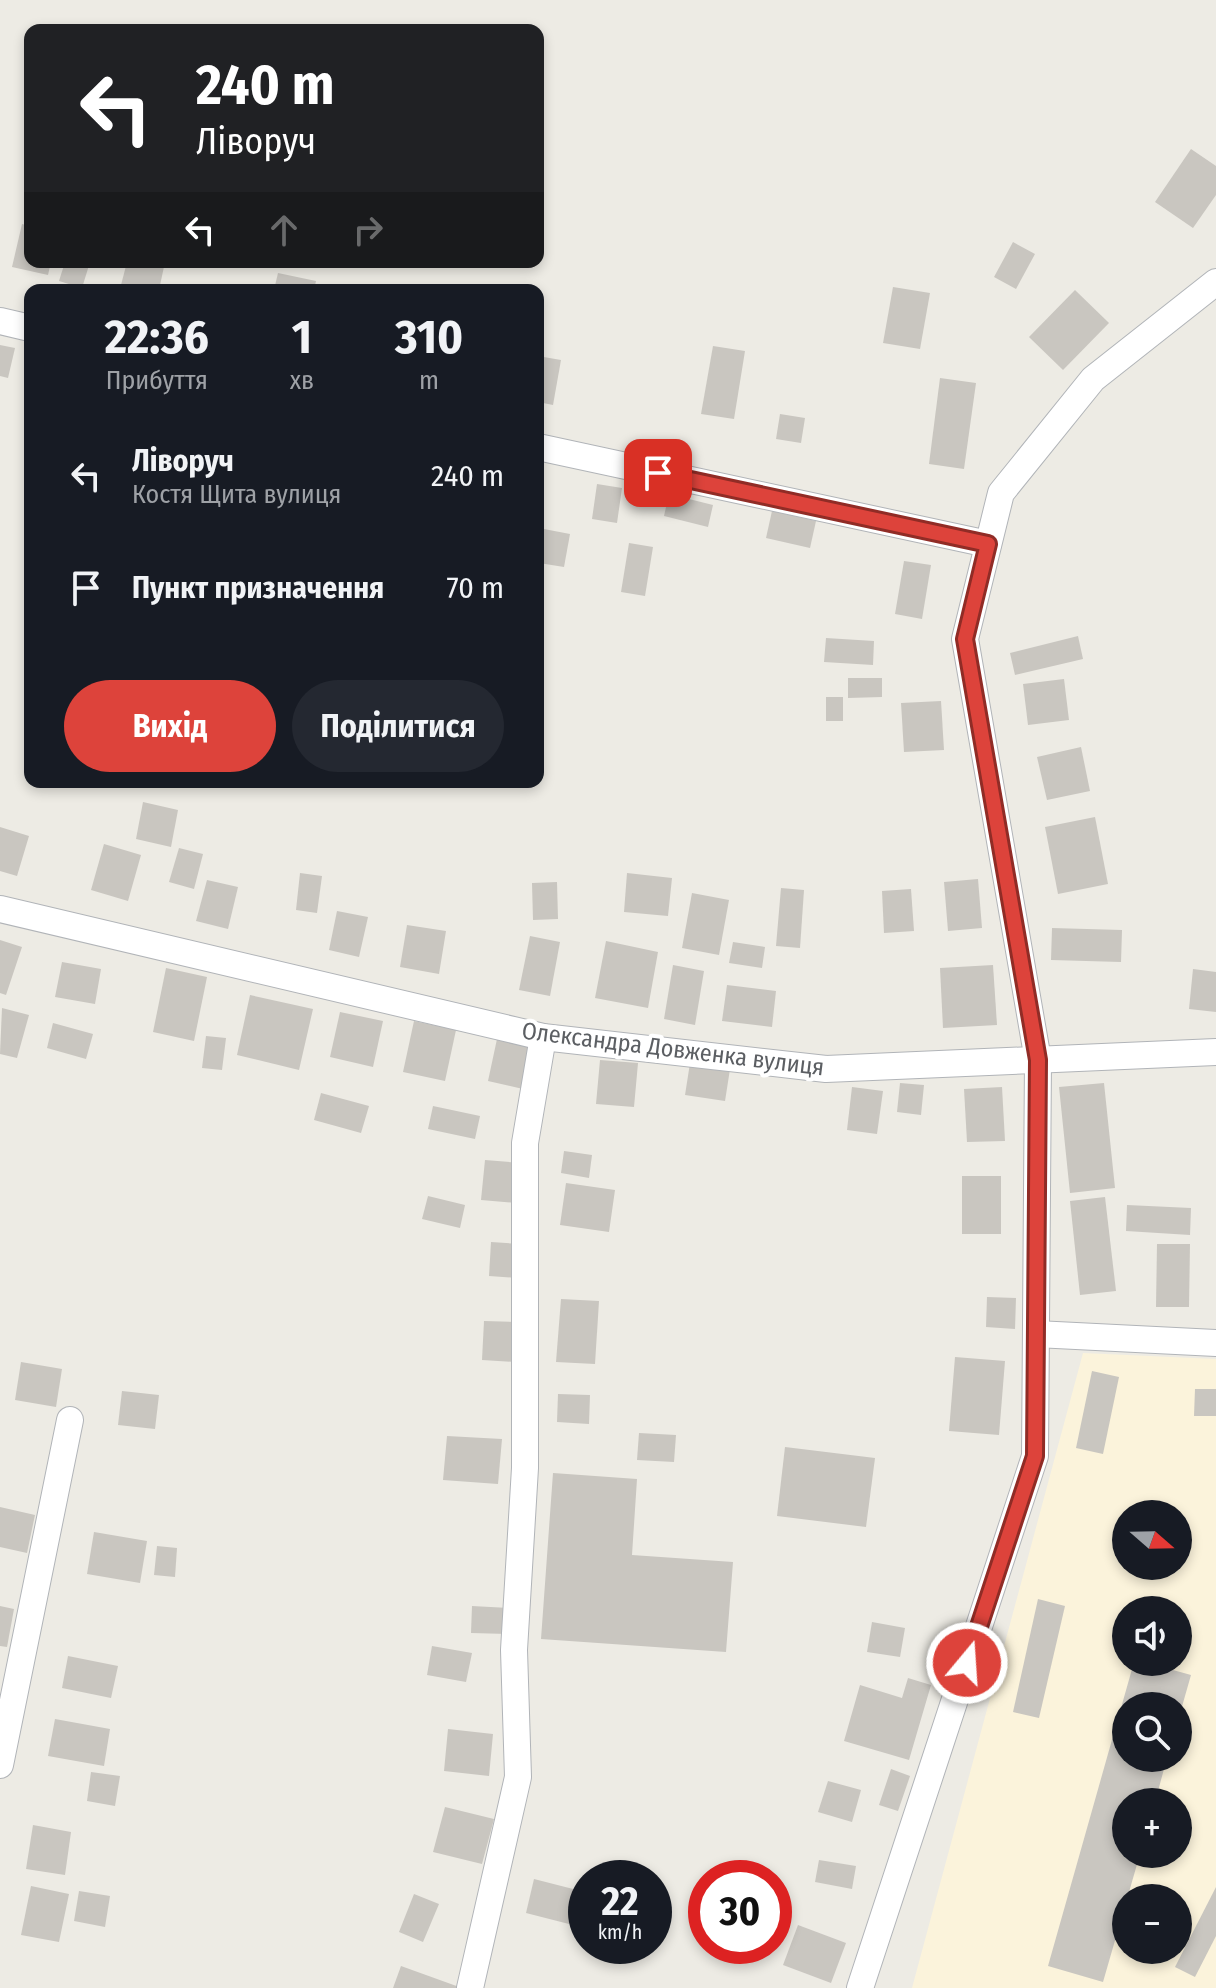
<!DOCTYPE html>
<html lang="uk">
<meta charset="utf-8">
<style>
:root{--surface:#171b24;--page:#242831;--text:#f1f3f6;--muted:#9ea1a6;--accent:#dd433b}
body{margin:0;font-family:"Fira Sans Condensed",sans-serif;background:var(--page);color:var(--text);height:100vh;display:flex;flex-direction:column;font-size:30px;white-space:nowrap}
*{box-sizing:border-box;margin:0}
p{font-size:26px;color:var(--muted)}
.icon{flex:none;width:44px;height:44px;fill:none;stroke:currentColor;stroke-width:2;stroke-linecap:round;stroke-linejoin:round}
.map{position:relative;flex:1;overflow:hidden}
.side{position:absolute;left:24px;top:284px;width:520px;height:504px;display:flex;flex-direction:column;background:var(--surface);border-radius:16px;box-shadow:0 4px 12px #0003}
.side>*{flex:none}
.banner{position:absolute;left:24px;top:24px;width:520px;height:244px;border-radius:16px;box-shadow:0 4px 12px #0003;background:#202124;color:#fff;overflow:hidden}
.needle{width:52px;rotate:110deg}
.controls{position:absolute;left:1112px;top:1500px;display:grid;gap:16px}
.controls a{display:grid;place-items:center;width:80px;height:80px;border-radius:50%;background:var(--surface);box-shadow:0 4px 12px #0003;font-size:40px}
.speed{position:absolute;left:568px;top:1860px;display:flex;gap:16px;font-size:40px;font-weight:700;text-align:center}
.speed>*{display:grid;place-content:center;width:104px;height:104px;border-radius:50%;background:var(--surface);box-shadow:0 4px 12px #0003;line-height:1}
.speed small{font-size:20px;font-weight:400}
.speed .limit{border:12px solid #d22;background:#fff;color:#111}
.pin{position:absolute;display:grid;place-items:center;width:68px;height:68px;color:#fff;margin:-34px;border-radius:16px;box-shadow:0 4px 12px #0006}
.me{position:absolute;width:88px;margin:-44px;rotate:18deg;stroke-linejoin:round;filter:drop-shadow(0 0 6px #0008)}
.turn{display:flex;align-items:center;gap:28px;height:168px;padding:0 40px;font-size:36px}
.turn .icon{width:104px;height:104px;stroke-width:2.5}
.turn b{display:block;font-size:56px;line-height:68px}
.lanes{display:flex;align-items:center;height:76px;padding:0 40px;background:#0003;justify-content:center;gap:40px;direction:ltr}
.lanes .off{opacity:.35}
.eta{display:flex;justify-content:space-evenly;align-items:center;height:136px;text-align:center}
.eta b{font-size:48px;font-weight:700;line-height:56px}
.button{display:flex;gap:16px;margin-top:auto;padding:16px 40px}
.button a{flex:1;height:92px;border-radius:48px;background:var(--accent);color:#fff;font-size:32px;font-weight:700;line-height:92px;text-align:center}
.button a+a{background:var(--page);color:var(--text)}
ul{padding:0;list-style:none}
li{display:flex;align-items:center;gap:24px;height:112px;padding:0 40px}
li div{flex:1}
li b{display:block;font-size:30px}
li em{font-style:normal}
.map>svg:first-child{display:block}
.commercial{fill:#fbf3db;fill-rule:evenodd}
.building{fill:#c9c6c0}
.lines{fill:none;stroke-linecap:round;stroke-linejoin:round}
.street-casing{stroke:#b1b4b8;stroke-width:28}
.street{stroke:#fff;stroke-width:26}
.route-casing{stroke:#902c26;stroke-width:20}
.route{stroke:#dd433b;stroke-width:14}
.labels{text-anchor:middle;stroke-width:8;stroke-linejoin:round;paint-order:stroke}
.street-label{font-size:24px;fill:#5c5f63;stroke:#fff}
</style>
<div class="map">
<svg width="1216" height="1988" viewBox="0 0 1216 1988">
<rect width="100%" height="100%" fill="#edebe4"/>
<path class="commercial" d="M1083,1353L1216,1359V1988H912ZM1126,1514H1178V1566H1126ZM1126,1610H1178V1662H1126ZM1126,1706H1178V1758H1126ZM1126,1802H1178V1854H1126ZM1126,1898H1178V1950H1126Z"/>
<g class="building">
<path d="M1191,149L1216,166V195L1193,228L1155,202Z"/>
<path d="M22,224L30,226V262H51L48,275L12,267Z"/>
<path d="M1013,242L1035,254L1016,289L994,277Z"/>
<path d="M65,262H90L82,288L59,281Z"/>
<path d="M127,262H165L159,290H144L121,285Z"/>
<path d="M278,273L316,281L314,290H274Z"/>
<path d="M893,287L930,293L920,349L883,343Z"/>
<path d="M1075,290L1109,323L1063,370L1029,337Z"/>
<path d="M0,345L15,348L8,378L0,376Z"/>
<path d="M713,346L745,351L734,419L701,414Z"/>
<path d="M538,356L561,360L553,405L538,402Z"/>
<path d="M940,378L976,383L964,469L929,464Z"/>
<path d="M780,414L805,418L801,443L776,439Z"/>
<path d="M597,484L622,488L617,523L592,519Z"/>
<path d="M669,494L713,505L708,527L664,516Z"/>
<path d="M772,511L816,521L810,548L766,538Z"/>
<path d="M544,529L570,534L564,567L539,563Z"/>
<path d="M629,543L653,547L645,596L621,592Z"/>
<path d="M904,561L931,565L922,619L895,614Z"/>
<path d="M1078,636L1083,659L1015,675L1010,653Z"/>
<path d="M826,638L874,641L873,665L824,662Z"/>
<path d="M848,678H882V697L848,698Z"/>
<path d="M1064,679L1069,720L1028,725L1023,684Z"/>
<rect x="826" y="697" width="17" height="24"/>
<path d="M941,701L944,750L904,752L901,703Z"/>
<path d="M1081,747L1090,791L1047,800L1037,757Z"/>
<path d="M143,802L178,810L171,847L136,839Z"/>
<path d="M1095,817L1108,884L1058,894L1045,827Z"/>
<path d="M0,827L29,836L17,876L0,871Z"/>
<path d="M104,844L141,855L128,901L91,890Z"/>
<path d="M179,848L203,854L194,889L169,882Z"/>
<path d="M300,873L322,876L317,913L296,910Z"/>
<path d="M627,873L672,878L668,916L624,912Z"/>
<path d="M978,879L982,928L948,931L944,882Z"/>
<path d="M207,880L238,887L228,929L196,921Z"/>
<path d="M557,882L558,919L533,920L532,883Z"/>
<path d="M781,888L804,890L800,948L776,946Z"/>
<path d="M911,889L914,931L884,933L882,891Z"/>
<path d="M692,893L729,900L719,955L682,948Z"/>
<path d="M337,911L368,917L359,957L329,950Z"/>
<path d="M407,925L446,931L439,974L400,967Z"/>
<path d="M1052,928L1122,930L1121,962L1051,960Z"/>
<path d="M530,936L560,942L550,996L519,990Z"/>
<path d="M0,940L22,947L6,995L0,993Z"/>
<path d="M606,941L658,952L648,1008L595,998Z"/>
<path d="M733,942L765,947L762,968L729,963Z"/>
<path d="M62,962L101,969L95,1004L55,997Z"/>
<path d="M673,965L704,971L695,1025L664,1019Z"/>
<path d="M993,965L997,1025L943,1028L940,968Z"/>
<path d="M166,968L207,977L194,1041L153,1032Z"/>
<path d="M1193,969L1216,972V1012L1189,1009Z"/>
<path d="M727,985L776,991L772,1027L722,1021Z"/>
<path d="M250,995L313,1009L299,1070L237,1055Z"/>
<path d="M2,1008L29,1015L17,1058L0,1054Z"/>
<path d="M340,1012L383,1021L373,1067L330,1057Z"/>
<path d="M414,1021L456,1030L445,1081L403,1072Z"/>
<path d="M53,1023L93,1034L86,1059L47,1048Z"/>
<path d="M206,1036L226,1038L222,1070L202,1068Z"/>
<path d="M497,1039L532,1047L523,1089L488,1081Z"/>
<path d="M600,1060L638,1063L634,1107L596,1104Z"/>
<path d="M690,1063L730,1069L725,1101L685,1095Z"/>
<path d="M900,1083L924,1085L921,1115L897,1112Z"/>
<path d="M1104,1083L1115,1188L1070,1193L1059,1087Z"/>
<path d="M852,1087L883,1091L877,1134L847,1130Z"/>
<path d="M1002,1087L1005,1141L967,1142L964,1089Z"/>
<path d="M321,1093L369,1106L361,1133L314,1120Z"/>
<path d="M433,1106L480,1116L475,1139L428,1129Z"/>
<path d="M564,1151L592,1155L589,1178L561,1173Z"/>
<path d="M485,1160L521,1163L516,1203L481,1200Z"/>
<rect x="962" y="1176" width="39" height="58"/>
<path d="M566,1183L615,1190L609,1232L560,1225Z"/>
<path d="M428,1196L465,1205L460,1228L422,1219Z"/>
<path d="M1105,1197L1116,1291L1080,1295L1070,1201Z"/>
<path d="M1127,1205L1191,1208L1190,1235L1126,1231Z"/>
<path d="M491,1242L519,1244L517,1278L489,1276Z"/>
<path d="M1157,1244H1190L1189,1307H1156Z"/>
<path d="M987,1297L1016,1298L1015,1329L986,1327Z"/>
<path d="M561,1299L599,1301L595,1364L556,1362Z"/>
<path d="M484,1321L516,1322L515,1362L482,1360Z"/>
<path d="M955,1357L1005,1361L999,1435L949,1431Z"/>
<path d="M21,1362L62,1369L56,1407L15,1400Z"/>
<path d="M1092,1371L1119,1377L1103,1454L1076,1448Z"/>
<path d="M1195,1389H1216V1416H1194Z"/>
<path d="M122,1391L159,1395L155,1429L118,1425Z"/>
<path d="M558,1394L590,1395L589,1424L557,1422Z"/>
<path d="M639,1433L676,1435L674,1462L637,1460Z"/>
<path d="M447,1436L502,1439L498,1484L443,1480Z"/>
<path d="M785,1447L875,1458L866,1527L777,1516Z"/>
<path d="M553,1473L637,1479L632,1555L733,1562L726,1652L541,1639Z"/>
<path d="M0,1507L35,1515L27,1553L0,1547Z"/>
<path d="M94,1532L147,1541L140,1583L87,1574Z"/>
<path d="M157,1546L177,1548L175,1577L154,1575Z"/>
<path d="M1038,1599L1065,1606L1039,1718L1013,1712Z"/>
<path d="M0,1606L14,1609L7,1647L0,1646Z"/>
<path d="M472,1606L509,1608L508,1634L471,1633Z"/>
<path d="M872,1622L905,1628L900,1657L867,1652Z"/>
<path d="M432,1646L472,1653L466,1682L427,1675Z"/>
<path d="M68,1656L118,1666L111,1698L62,1688Z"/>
<path d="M1134,1662H1144L1191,1675L1179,1717L1178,1706H1126V1758H1167L1155,1802H1126V1854H1140L1103,1982L1048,1966Z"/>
<path d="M908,1678L931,1685L909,1760L844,1741L860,1685L902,1698Z"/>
<path d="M55,1719L110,1729L104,1766L48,1756Z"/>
<path d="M448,1729L493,1734L489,1776L444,1771Z"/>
<path d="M891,1769L910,1776L898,1811L879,1805Z"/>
<path d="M91,1772L120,1776L115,1806L87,1801Z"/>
<path d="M828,1781L861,1790L852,1822L818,1812Z"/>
<path d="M445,1807L494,1819L482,1864L433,1852Z"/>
<path d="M33,1825L71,1832L65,1875L26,1869Z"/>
<path d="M819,1860L856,1866L852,1889L815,1882Z"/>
<path d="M534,1879L577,1890L569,1924L526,1913Z"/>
<path d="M31,1886L69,1894L59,1942L21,1935Z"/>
<path d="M1216,1887V1936L1195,1977L1175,1967Z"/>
<path d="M79,1891L110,1896L105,1927L74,1921Z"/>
<path d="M414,1894L439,1904L423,1942L399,1932Z"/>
<path d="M798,1925L846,1943L831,1983L783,1965Z"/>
<path d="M401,1966L462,1988H393Z"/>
</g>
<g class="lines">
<g class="street-casing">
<g id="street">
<path d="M0,321L30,328"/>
<path d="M538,447L988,544"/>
<path d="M0,909L543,1037L826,1069L1216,1052"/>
<path d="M1036,1334L1216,1343"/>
<path d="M0,1765L70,1420"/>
<path d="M470,1988L518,1777L514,1650L525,1468V1143L543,1037"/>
<path d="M860,1988L1035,1456L1038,1060L965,639L1001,493L1093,379L1216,282"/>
</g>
</g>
<use href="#street" class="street"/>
</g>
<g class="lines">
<g class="route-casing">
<path id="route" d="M658,473L988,544L965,639L1038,1060L1035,1456L967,1663"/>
</g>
<use href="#route" class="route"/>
</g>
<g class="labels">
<g class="street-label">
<text transform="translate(673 1049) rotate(7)" y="8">Олександра Довженка вулиця</text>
</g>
</g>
</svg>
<div class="controls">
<a><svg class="needle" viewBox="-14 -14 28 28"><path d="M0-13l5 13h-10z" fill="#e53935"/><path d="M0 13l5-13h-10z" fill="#9ea1a6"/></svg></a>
<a><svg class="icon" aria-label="sound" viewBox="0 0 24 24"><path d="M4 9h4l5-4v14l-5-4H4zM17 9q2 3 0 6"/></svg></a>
<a><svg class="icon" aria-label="search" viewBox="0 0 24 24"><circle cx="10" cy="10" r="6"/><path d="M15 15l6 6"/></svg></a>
<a>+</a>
<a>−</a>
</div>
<div class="speed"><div>22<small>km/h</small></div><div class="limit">30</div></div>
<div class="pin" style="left:658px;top:473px;background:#d93025"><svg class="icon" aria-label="arrive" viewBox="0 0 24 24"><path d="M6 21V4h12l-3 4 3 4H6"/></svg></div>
<svg class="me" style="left:967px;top:1663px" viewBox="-20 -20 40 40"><circle r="17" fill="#dd433b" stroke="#fff" stroke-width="3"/><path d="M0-11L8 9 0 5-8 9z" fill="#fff"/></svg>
<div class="banner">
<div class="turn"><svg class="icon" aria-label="left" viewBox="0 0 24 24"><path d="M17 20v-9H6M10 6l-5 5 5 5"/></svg><div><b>240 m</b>Ліворуч</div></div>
<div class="lanes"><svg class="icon" aria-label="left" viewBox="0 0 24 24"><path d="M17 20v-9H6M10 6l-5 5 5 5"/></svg><svg class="icon off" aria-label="ahead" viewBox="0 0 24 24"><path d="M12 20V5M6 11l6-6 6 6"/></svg><svg class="icon off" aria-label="right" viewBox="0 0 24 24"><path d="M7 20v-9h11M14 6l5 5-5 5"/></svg></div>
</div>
<section class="side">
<div class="eta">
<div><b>22:36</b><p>Прибуття</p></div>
<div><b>1</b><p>хв</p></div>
<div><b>310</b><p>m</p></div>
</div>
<ul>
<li><svg class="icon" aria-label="left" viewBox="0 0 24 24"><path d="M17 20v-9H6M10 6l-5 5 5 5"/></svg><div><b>Ліворуч</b><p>Костя Щита вулиця</p></div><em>240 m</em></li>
<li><svg class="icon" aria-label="arrive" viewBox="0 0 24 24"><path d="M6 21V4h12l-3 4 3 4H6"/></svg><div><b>Пункт призначення</b></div><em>70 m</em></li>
</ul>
<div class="button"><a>Вихід</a><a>Поділитися</a></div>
</section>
</div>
